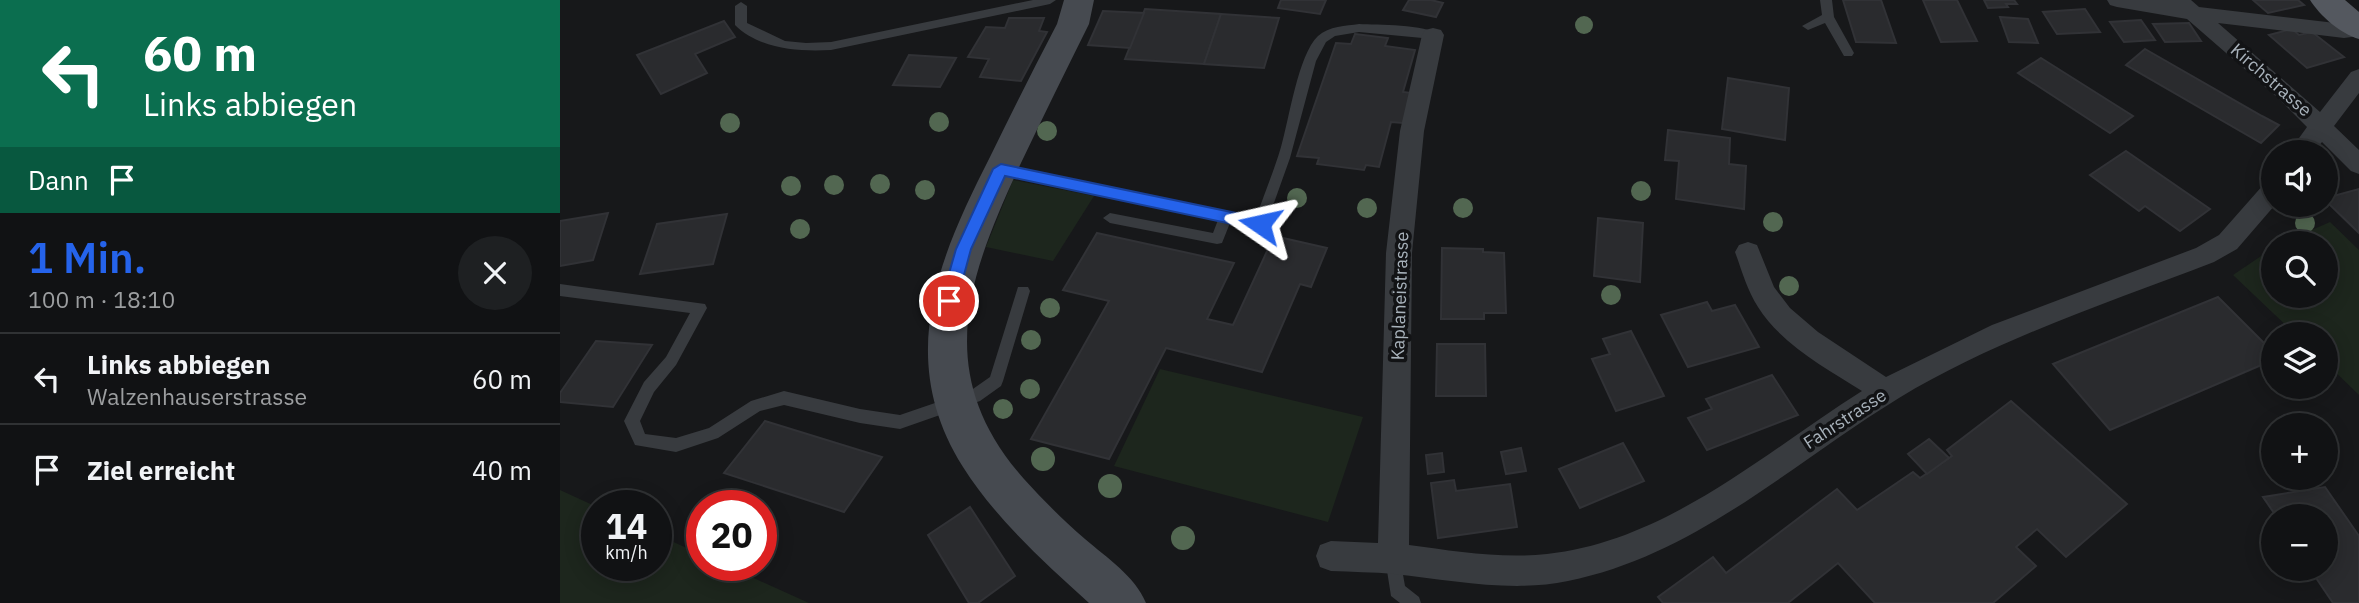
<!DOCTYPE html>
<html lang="de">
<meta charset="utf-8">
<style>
:root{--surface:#111214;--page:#1e2022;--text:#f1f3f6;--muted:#9c9ea0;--line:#303234;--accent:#2563eb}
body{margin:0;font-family:"IBM Plex Sans",sans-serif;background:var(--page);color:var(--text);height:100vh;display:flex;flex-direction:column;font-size:26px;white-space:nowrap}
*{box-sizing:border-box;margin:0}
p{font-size:23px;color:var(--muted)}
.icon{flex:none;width:38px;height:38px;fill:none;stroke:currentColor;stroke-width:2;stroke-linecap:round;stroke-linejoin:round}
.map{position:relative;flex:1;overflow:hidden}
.details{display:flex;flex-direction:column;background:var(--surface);width:560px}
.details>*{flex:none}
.hud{background:#0b6e4f;color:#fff;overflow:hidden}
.buttons{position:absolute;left:1701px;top:140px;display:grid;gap:14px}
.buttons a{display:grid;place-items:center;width:77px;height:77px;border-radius:50%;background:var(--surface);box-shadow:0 4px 18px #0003,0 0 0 2px var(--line);font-size:35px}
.speed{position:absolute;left:21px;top:490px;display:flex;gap:14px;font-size:35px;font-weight:700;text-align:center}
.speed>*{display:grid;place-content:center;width:91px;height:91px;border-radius:50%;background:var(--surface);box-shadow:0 4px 18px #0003,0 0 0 2px var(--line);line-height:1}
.speed small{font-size:18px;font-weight:400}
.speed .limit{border:10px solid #d22;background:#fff;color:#111}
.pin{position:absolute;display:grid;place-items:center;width:60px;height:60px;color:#fff;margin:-30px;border:4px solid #fff;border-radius:50%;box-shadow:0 2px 7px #0007}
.me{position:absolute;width:77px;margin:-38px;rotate:281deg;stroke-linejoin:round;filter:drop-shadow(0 0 5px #0008)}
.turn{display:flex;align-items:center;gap:24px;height:147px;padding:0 28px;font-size:32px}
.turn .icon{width:91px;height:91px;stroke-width:2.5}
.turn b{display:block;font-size:49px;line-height:60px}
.then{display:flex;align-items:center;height:66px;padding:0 28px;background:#0003;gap:14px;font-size:26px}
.round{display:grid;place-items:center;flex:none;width:74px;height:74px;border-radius:37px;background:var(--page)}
.headline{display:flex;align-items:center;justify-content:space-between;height:119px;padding:0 28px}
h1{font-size:42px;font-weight:600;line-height:52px;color:var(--accent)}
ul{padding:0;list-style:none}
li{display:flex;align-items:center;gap:21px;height:91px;padding:0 28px;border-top:2px solid var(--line)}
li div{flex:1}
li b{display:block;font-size:26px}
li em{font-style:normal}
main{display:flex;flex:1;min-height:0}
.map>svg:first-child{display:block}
.green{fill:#1d261d}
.building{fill:#2a2b2e;stroke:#313236;stroke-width:2}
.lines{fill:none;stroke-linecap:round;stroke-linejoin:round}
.lane{fill:#383b3f;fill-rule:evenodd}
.street{fill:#383b3f;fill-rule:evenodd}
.secondary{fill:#464a50;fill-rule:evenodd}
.primary{fill:#54585f;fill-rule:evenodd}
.tree{fill:#526751}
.route{fill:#2563eb;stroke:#184099;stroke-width:2}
.labels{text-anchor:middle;stroke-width:7;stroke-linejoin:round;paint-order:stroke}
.street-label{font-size:18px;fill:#a8b2bb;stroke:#121315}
</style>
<main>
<section class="details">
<div class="hud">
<div class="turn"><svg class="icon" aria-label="left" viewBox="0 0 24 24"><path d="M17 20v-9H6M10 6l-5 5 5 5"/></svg><div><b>60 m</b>Links abbiegen</div></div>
<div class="then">Dann<svg class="icon" aria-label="arrive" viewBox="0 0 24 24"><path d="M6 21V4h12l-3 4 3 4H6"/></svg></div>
</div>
<div class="headline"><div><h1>1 Min.</h1><p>100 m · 18:10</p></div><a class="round"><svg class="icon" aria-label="close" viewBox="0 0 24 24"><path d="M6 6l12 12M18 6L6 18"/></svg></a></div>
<ul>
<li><svg class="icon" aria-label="left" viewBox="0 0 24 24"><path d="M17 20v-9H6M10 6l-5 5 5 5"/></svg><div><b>Links abbiegen</b><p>Walzenhauserstrasse</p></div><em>60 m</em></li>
<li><svg class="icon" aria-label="arrive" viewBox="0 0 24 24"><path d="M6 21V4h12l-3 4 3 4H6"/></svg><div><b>Ziel erreicht</b></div><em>40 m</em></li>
</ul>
</section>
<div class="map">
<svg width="1799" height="603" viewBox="0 0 1799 603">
<rect width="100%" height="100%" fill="#17181a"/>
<g class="green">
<path d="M453,180L534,196L493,261L426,247Z"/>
<path d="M1770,222L1799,250V395L1766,363V334H1735L1673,275L1713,248V296H1766V243H1722Z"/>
<path d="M600,369L803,417L768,522L554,466Z"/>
<path d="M0,490L37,507V565H96V534L142,555V565H165L249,603H0Z"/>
</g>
<g class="building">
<path d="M721,0H766L760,14L718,8Z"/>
<path d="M849,0H871L883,3L876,17L843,10Z"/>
<path d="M1283,0H1321L1336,43L1296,42Z"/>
<path d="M1363,0H1397L1417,41L1381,42Z"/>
<path d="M1424,0H1454L1457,4H1446L1448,7L1428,8Z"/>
<path d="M1693,0H1738L1744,5L1708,13Z"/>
<path d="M585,9L661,14L644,64L565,59Z"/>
<path d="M1525,9L1540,32L1497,34L1483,12Z"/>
<path d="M543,11L584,13L570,48L528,45Z"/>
<path d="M661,14L719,18L704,68L644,64Z"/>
<path d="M1440,17L1468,19L1478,43L1449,42Z"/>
<path d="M449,18H484L479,31L487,32L461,81L420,77L429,59L408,57L426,27L445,28Z"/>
<path d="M1581,20L1595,40L1564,42L1550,22Z"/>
<path d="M164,21L175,37L135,54L147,73L101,94L77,55Z"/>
<path d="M1629,23L1641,41L1605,42L1593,24Z"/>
<path d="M1732,29L1739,35L1752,32L1784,57L1747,68L1709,35Z"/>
<path d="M795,34L828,38L825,46L855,50L843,92L852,93L843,123L831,122L819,167L806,165L804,170L757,164L759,158L737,156L776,43L791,44Z"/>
<path d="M1585,49L1702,116L1719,125L1701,143L1566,65Z"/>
<path d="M349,55L396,58L380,87L333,85Z"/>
<path d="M1481,58L1573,116L1550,133L1458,73Z"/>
<path d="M1168,78L1229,88L1225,140L1162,129Z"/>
<path d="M1108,130L1170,138L1169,164L1186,166L1184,209L1116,199L1119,161L1105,160Z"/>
<path d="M1566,151L1650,209L1620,231L1585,206L1579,211L1530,175Z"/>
<path d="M1799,189V233L1766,201V198Z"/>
<path d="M48,213L33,260L0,266V221Z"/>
<path d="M167,214L153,264L80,274L97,224Z"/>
<path d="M1038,218L1083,223L1080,282L1034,276Z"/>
<path d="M537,233L674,263L647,319L673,325L714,236L767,248L751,287L740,284L702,372L606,348L549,459L471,439L549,301L503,290Z"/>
<path d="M882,248L923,249V252L944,253L946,313H924V319H881Z"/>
<path d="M1658,297L1713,352V360L1550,430L1493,364Z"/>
<path d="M1147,302L1152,311L1175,305L1199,347L1128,367L1101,315Z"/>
<path d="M1071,331L1104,396L1056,411L1032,359L1050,354L1043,339Z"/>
<path d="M36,341L92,345L53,407L0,402V393Z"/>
<path d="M877,344H925L926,396H876Z"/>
<path d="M1212,375L1238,415L1147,450L1128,418L1152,409L1146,399Z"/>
<path d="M1451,401L1567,504L1506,557L1477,529L1456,547L1476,566L1433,603H1315L1278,563L1228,603H1103L1098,597L1153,557L1166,573L1277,489L1297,510L1353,472L1360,478L1392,456L1387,450Z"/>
<path d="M205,421L322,457L284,512L164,473Z"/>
<path d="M1369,439L1389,458L1367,474L1348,454Z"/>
<path d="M1063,443L1084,481L1020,508L999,469Z"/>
<path d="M961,448L966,471L946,474L941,452Z"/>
<path d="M882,453L884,472L868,474L866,455Z"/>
<path d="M894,480L896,491L950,484L957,527L878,538L871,483Z"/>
<path d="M1765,487L1799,536V603H1773L1750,569H1766V516H1716L1703,497Z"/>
<path d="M410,507L455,576L418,603H409L368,535Z"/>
</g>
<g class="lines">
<g class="lane">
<path d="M473,0H496L490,4L271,50C239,52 199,49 175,25V6L181,2L187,6V23L225,41L246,43L271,42Z"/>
<path d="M1260,0H1272L1274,17L1294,53L1292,56H1284L1265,23L1248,30L1242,26L1262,15Z"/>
<path d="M799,24C817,25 866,24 879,35L873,39L799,32L775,36L766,42L756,61L730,158L705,228L700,229L670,223L662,243L657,244L550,223L543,218L550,213L653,233L658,220L441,174L435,169L441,164L696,218C704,194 714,171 721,147C729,120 738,55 758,36C769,26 786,26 799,24Z"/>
<path d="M0,284L145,304L147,308L116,365L94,392L80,421L85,434L116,438L149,428L191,401L224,391L300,409L340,415L410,391L430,377L458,287H468L470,291L443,381L441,386L420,401L340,429L300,423L224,405L200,411L158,438L116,452L75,445L64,421L84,382L106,357L130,313L0,296Z"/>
<path d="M833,550L839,552L845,586L859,597L861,603H840L831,596L825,558L827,552Z"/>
</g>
<g class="street">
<path d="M1547,0H1631L1639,7L1784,24L1799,22V36L1784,38L1658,23L1760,112L1791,72L1799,69V93L1774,126L1799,150V174L1791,171L1762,142L1754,152H1729L1747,127L1719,99L1627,19L1557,7L1550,5Z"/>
<path d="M873,28L881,30L884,35L864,131L852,253L849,545C894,551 941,559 987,554C1107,541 1204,453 1302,391C1266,368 1222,345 1198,307C1187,290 1182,271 1175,252L1179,245L1188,242L1197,245L1214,287L1230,308L1258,332L1326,377L1432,325L1636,248L1659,235L1704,184L1713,182L1715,205L1677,249L1654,262C1547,303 1437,339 1339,398C1231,464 1136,555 1008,581C951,593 892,580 834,574C813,572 792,572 771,571L760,567L756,556L760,545L771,541L818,543L826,253L840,131L862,35L865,30Z"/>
</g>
<path class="secondary" d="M504,0H534L529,24C506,70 483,117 461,163C408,276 371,374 464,479C483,500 503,520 525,539C547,558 575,576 586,603H529C483,561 436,519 403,467C335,359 378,259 430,157C452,112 474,68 497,24Z"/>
<path class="primary" d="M1750,0H1785L1799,12V39C1781,34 1760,16 1750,0Z"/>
</g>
<g class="tree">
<circle cx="1024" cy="25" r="9"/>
<circle cx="379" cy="122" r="10"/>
<circle cx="170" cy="123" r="10"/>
<circle cx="487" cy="131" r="10"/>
<circle cx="320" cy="184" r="10"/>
<circle cx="274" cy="185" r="10"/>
<circle cx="231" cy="186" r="10"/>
<circle cx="365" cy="190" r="10"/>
<circle cx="1081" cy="191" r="10"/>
<circle cx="737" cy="198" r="10"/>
<circle cx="807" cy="208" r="10"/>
<circle cx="903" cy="208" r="10"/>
<circle cx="1213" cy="222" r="10"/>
<circle cx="1745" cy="223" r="10"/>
<circle cx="240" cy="229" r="10"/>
<circle cx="1229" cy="286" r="10"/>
<circle cx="1051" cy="295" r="10"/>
<circle cx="490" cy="308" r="10"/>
<circle cx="471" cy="340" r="10"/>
<circle cx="470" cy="389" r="10"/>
<circle cx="443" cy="409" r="10"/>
<circle cx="483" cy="459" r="12"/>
<circle cx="550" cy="486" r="12"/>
<circle cx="623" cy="538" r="12"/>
</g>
<path class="route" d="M441,164L700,218L707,224L700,230L445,176L411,249L397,301L395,305H383L381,301L396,249L433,169Z"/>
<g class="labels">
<g class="street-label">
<text transform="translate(1711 80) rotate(41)" y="6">Kirchstrasse</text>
<text transform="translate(840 296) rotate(-88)" y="6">Kaplaneistrasse</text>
<text transform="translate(1285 419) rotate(-33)" y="6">Fahrstrasse</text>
</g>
</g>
</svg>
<div class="buttons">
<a><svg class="icon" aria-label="sound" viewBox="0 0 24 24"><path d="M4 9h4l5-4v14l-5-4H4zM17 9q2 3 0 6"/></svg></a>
<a><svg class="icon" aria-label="search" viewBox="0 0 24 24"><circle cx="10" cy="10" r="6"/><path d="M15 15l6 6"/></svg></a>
<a><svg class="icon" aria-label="layers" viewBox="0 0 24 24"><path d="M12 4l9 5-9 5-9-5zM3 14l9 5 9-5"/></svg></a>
<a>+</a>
<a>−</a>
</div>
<div class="speed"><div>14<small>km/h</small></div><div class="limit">20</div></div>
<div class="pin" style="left:389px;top:301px;background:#d93025"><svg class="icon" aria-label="arrive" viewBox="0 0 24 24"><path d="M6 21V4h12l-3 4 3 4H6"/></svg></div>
<svg class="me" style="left:700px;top:224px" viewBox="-20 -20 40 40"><path d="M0-17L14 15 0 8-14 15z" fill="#2563eb" stroke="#fff" stroke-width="4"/></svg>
</div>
</main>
